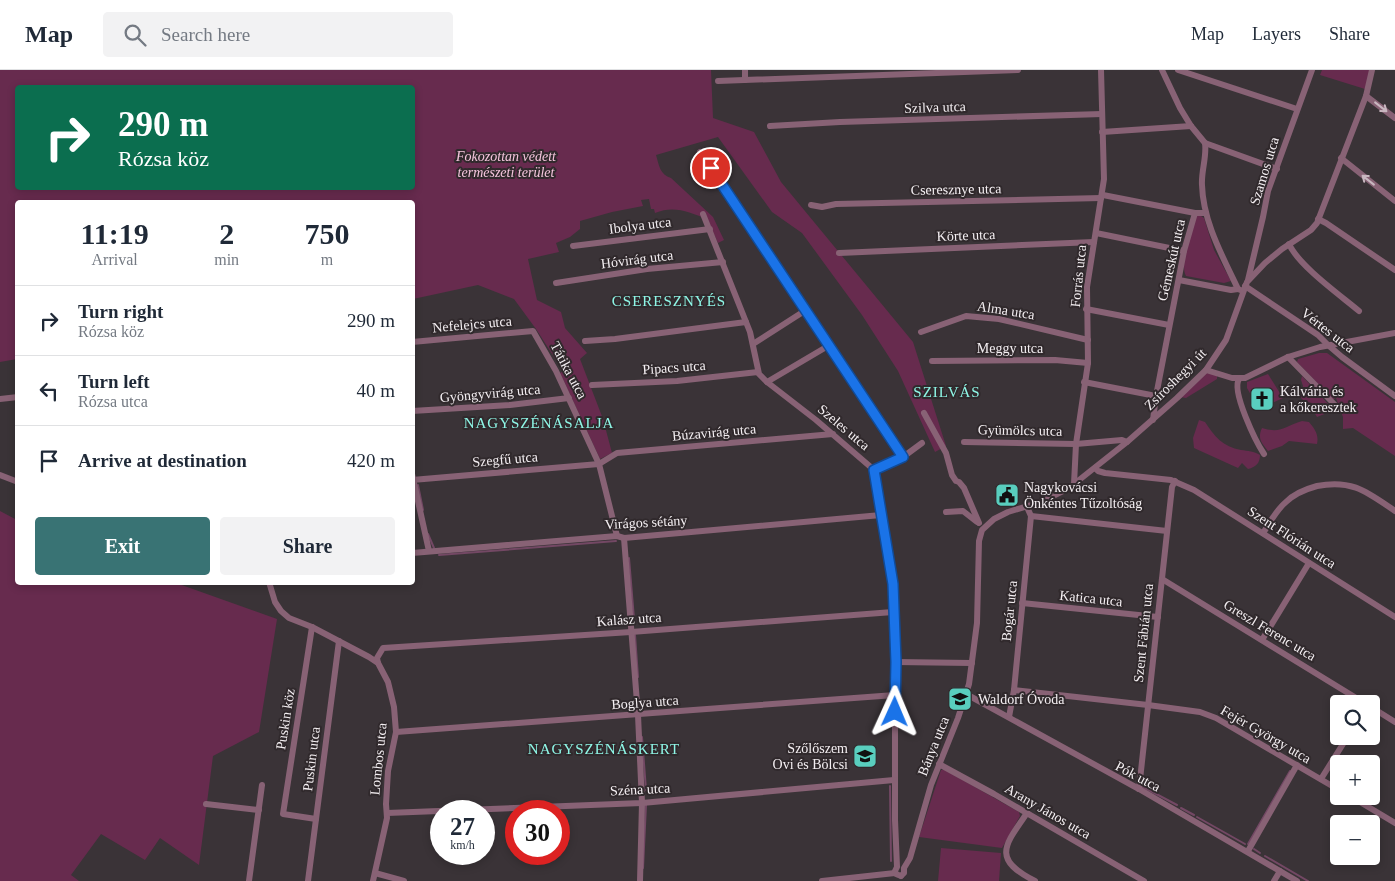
<!DOCTYPE html>
<meta charset="utf-8">
<style>
:root{--surface:#fff;--page:#f2f2f3;--text:#1f2937;--muted:#747a83;--line:#e0e1e3;--accent:#397374}
body{margin:0;font-family:"Times New Roman",serif;background:var(--page);color:var(--text);height:100vh;display:flex;flex-direction:column;font-size:19px;white-space:nowrap}
*{box-sizing:border-box;margin:0}
p{font-size:16px;color:var(--muted)}
.icon{flex:none;width:28px;height:28px;fill:none;stroke:currentColor;stroke-width:2;stroke-linecap:round;stroke-linejoin:round}
.map{position:relative;flex:1;overflow:hidden}
.side{position:absolute;left:15px;top:130px;width:400px;height:385px;display:flex;flex-direction:column;background:var(--surface);border-radius:5px;box-shadow:0 2px 8px #0003}
.side>*{flex:none}
.banner{position:absolute;left:15px;top:15px;width:400px;height:105px;border-radius:5px;box-shadow:0 2px 8px #0003;background:#0b6e4f;color:#fff;overflow:hidden}
.fabs{position:absolute;left:1330px;top:625px;display:grid;gap:10px}
.fabs a{display:grid;place-items:center;width:50px;height:50px;border-radius:5px;background:var(--surface);box-shadow:0 2px 8px #0003;font-size:25px}
.speed{position:absolute;left:430px;top:730px;display:flex;gap:10px;font-size:25px;font-weight:700;text-align:center}
.speed>*{display:grid;place-content:center;width:65px;height:65px;border-radius:50%;background:var(--surface);box-shadow:0 2px 8px #0003;line-height:1}
.speed small{font-size:12px;font-weight:400}
.speed .limit{border:8px solid #d22;background:#fff;color:#111}
.pin{position:absolute;display:grid;place-items:center;width:42px;height:42px;color:#fff;margin:-21px;border:2px solid #fff;border-radius:50%;box-shadow:0 1px 5px #0007}
.me{position:absolute;width:55px;margin:-28px;rotate:1deg;stroke-linejoin:round;filter:drop-shadow(0 0 4px #0008)}
.turn{display:flex;align-items:center;gap:18px;height:105px;padding:0 20px;font-size:22px}
.turn .icon{width:65px;height:65px;stroke-width:2.5}
.turn b{display:block;font-size:35px;line-height:42px}
.eta{display:flex;justify-content:space-evenly;align-items:center;height:85px;text-align:center}
.eta b{font-size:30px;font-weight:800;line-height:35px}
.button{display:flex;gap:10px;margin-top:auto;padding:10px 20px}
.button a{flex:1;height:58px;border-radius:5px;background:var(--accent);color:#fff;font-size:20px;font-weight:800;line-height:58px;text-align:center}
.button a+a{background:var(--page);color:var(--text)}
ul{padding:0;list-style:none}
li{display:flex;align-items:center;gap:15px;height:70px;padding:0 20px;border-top:1px solid var(--line)}
li div{flex:1}
li b{display:block;font-size:19px}
li em{font-style:normal}
header{display:flex;align-items:center;gap:30px;box-sizing:border-box;height:70px;padding:0 25px;background:var(--surface);border-bottom:1px solid var(--line)}
header strong{font-size:24px}
nav{display:flex;gap:28px;margin-inline-start:auto;font-size:18px}
.search{width:350px;height:45px;background:var(--page);display:flex;align-items:center;gap:12px;box-sizing:border-box;padding:0 18px;border-radius:5px;color:var(--muted);font-size:19px}
.map>svg:first-child{display:block}
.green{fill:#672b4e;fill-rule:evenodd}
.lines{fill:none;stroke-linecap:round;stroke-linejoin:round}
.stream{stroke:#734864;stroke-width:2}
.minor{stroke:#886275;stroke-width:6}
.oneway{stroke:#c9b7c0}
.route-casing{stroke:#114b97;stroke-width:12}
.route{stroke:#1a73e8;stroke-width:9}
.labels{text-anchor:middle;stroke-width:4;stroke-linejoin:round;paint-order:stroke}
.street-label{font-size:14px;fill:#f4eff2;stroke:#30292c}
.park-label{font-size:14px;font-style:italic;fill:#f5c5dd;stroke:#30292c}
.poi-label{font-size:14px;fill:#f4eff2;stroke:#30292c;text-anchor:start}
.neighbourhood-label{font-size:15px;letter-spacing:1px;fill:#8ff7e7;stroke:#30292c}
</style>
<header>
<strong>Map</strong>
<div class="search"><svg class="icon" aria-label="search" viewBox="0 0 24 24"><circle cx="10" cy="10" r="6"/><path d="M15 15l6 6"/></svg>Search here</div>
<nav><a>Map</a><a>Layers</a><a>Share</a></nav>
</header>
<div class="map">
<svg width="1395" height="811" viewBox="0 0 1395 811">
<rect width="100%" height="100%" fill="#3a3337"/>
<g class="green">
<path d="M0,0H711L713,48L754,62L781,112L913,272L946,376L935,382L898,301L862,245L802,163L772,142L718,67L656,85C659,95 660,105 671,108L713,147L724,170L718,173L707,149C689,142 674,135 655,143L654,139H651L649,129L641,130L643,136L612,142L580,151V159L570,167L556,173L559,182L528,189L537,230L561,242L565,258L587,283L580,289L603,349L612,383L600,389L560,303L563,301L536,259L514,229L478,215L413,229L412,132H18L17,289L0,292ZM18,18H412V118H18Z"/>
<path d="M1322,0H1370L1365,19L1320,5Z"/>
<path d="M1196,146H1201L1204,148L1214,180L1231,211L1224,213L1186,206C1179,194 1193,160 1196,146Z"/>
<path d="M1319,283H1327L1395,332V386L1353,358L1343,359V347L1336,328L1333,329L1297,292L1298,289Z"/>
<path d="M1203,302L1217,305V309L1186,328L1180,327Z"/>
<path d="M1268,304L1283,328L1259,339L1247,318V312Z"/>
<path d="M1302,306L1332,338L1327,343L1317,347L1314,342L1315,336L1312,333L1304,331L1300,327L1303,316L1301,310Z"/>
<path d="M1199,350L1205,352C1214,366 1223,377 1241,380C1248,381 1254,381 1260,385C1260,393 1256,397 1248,399L1242,393L1238,398L1194,378L1193,368Z"/>
<path d="M1302,351L1309,352C1315,359 1319,365 1317,374L1289,371L1282,376L1268,381C1262,373 1257,369 1262,358C1281,364 1285,356 1302,351Z"/>
<path d="M0,441L17,450L18,512L176,513L277,549L259,662L213,686L199,795L160,768L145,790L101,764L71,805L79,811H0Z"/>
<path d="M941,700H945L1019,742L1020,746L1002,778L919,767Z"/>
<path d="M941,778L1001,783L999,811H938Z"/>
</g>
<g class="lines">
<g class="stream">
<path d="M418,415L423,440"/>
<path d="M428,464L434,478"/>
<path d="M439,485L616,471"/>
<path d="M629,488L634,549"/>
<path d="M635,565L638,607"/>
<path d="M642,667L646,720"/>
<path d="M890,716L891,791"/>
<path d="M1143,717L1177,735"/>
<path d="M1181,738L1194,745"/>
<path d="M1197,747L1245,774"/>
<path d="M1248,774L1290,701"/>
<path d="M1254,779L1260,783"/>
<path d="M1265,786L1308,811"/>
<path d="M643,798L646,735"/>
</g>
<g class="minor">
<path d="M745,0V10"/>
<path d="M1162,0L1180,38L1191,56L1205,73C1207,87 1201,101 1202,115C1203,152 1223,187 1238,219L1243,221"/>
<path d="M1178,0L1297,39"/>
<path d="M718,11L1018,0"/>
<path d="M1366,26L1395,48"/>
<path d="M770,56L840,52L1102,44"/>
<path d="M1102,62L1191,56"/>
<path d="M1205,73L1277,99"/>
<path d="M700,82L903,387"/>
<path d="M1341,88L1395,131"/>
<path d="M1103,125L1195,143"/>
<path d="M811,135L822,137L836,134L1101,128"/>
<path d="M703,144L750,262L759,304L767,312L816,350L873,399L893,516L895,592V750L897,797L895,801L896,804L901,806"/>
<path d="M1318,149L1326,153L1395,200"/>
<path d="M1096,163L1184,181"/>
<path d="M1289,174C1299,196 1340,225 1359,241"/>
<path d="M573,176L710,159"/>
<path d="M839,183L1094,172"/>
<path d="M1179,210L1231,220L1238,219"/>
<path d="M1248,210L1263,147L1268,121L1312,0"/>
<path d="M556,213L647,199L723,192"/>
<path d="M1245,216L1318,265L1328,275L1342,287L1395,326"/>
<path d="M1086,239L1169,255"/>
<path d="M921,262L966,246L999,249L1088,270"/>
<path d="M585,271L615,269L746,252"/>
<path d="M412,272L533,261L556,301L599,394L617,466"/>
<path d="M753,274L806,240"/>
<path d="M1288,287L1336,336"/>
<path d="M932,291L1055,290L1088,293"/>
<path d="M1206,300L1232,308H1245L1288,287L1320,277L1395,263"/>
<path d="M1239,309C1231,321 1256,372 1264,384"/>
<path d="M767,312L828,276"/>
<path d="M1084,312L1156,326"/>
<path d="M592,315L677,311L758,302"/>
<path d="M0,329L18,327"/>
<path d="M412,341L510,335L569,328"/>
<path d="M924,343L946,383L952,405L956,411L959,412L964,418L979,453"/>
<path d="M1153,350L1156,326L1184,181L1195,143H1206"/>
<path d="M964,372L1076,374L1122,370L1127,372"/>
<path d="M1095,398L1098,401L1105,403L1171,410L1194,420L1395,547"/>
<path d="M874,400L903,387L922,373"/>
<path d="M412,404L429,481"/>
<path d="M0,405L18,412"/>
<path d="M412,410L599,394L617,383L833,364"/>
<path d="M1074,414L1076,374L1088,293L1087,217L1104,109L1101,0"/>
<path d="M946,442L963,441L977,452"/>
<path d="M1031,446L1167,461"/>
<path d="M1263,463C1270,453 1276,440 1286,432C1294,424 1306,419 1317,416C1352,409 1367,422 1395,441"/>
<path d="M624,468L638,645L642,733L640,811"/>
<path d="M412,483L617,466L624,468L881,445"/>
<path d="M1162,509L1366,634"/>
<path d="M269,512L275,532L281,541L289,548L312,557L369,587L378,593L388,612L394,637L396,662L388,701L386,734L387,748L373,811"/>
<path d="M1022,533L1158,547"/>
<path d="M312,557L283,744L316,749"/>
<path d="M1262,570L1309,493"/>
<path d="M895,592L972,593"/>
<path d="M378,593L377,588L383,578L631,562L893,542"/>
<path d="M1014,620L1148,635L1200,642L1216,648L1339,720"/>
<path d="M966,624L1139,719L1297,811"/>
<path d="M1371,637L1395,652"/>
<path d="M1009,647L1014,620L1031,446L1027,437"/>
<path d="M396,662L895,625"/>
<path d="M939,694L994,724L1144,811"/>
<path d="M1321,709L1348,666"/>
<path d="M1139,719L1172,417L1175,411"/>
<path d="M1350,726L1395,753"/>
<path d="M206,734L259,740"/>
<path d="M387,743L642,733L894,710"/>
<path d="M1027,743C1005,775 991,789 1035,811"/>
<path d="M1248,781L1297,695"/>
<path d="M375,803L404,811"/>
<path d="M901,806L904,803V798L910,788L931,715L958,648L969,614L977,553L979,471L982,460L994,449L1008,442L1041,432L1069,418L1127,372L1177,328L1206,300L1226,270L1247,212L1265,193L1282,179L1311,160L1317,153L1366,26L1372,0"/>
<path d="M249,811L262,715"/>
<path d="M308,811L339,571"/>
<path d="M822,811L895,803"/>
<path d="M1274,811L1280,801"/>
</g>
</g>
<defs><path id="oneway-shaft" d="M-6 0H5M1.5-3L5.5 0L1.5 3" fill="none" stroke-width="1.6" stroke-linecap="round" stroke-linejoin="round" transform="scale(1.25)"/></defs>
<g class="oneway">
<use href="#oneway-shaft" transform="translate(1381 37) rotate(38)"/>
<use href="#oneway-shaft" transform="translate(1368 110) rotate(-142)"/>
</g>
<g class="lines">
<g class="route-casing">
<path id="route" d="M711,98L903,387L874,400L893,514L896,592L895,642"/>
</g>
<use href="#route" class="route"/>
</g>
<defs>
<g id="church-square" transform="scale(1.25)"><rect x="-9" y="-9" width="18" height="18" rx="4" fill="#59cebe" stroke="#30292c"/><path d="M-1.2-6h2.4v3.5h3.3v2.4h-3.3V6h-2.4V-.1h-3.3v-2.4h3.3Z" fill="#111"/></g>
<g id="civic-square" transform="scale(1.25)"><rect x="-9" y="-9" width="18" height="18" rx="4" fill="#59cebe" stroke="#30292c"/><path d="M-.6-6.5H3V-4.5H.6V-3L4-1V1h2V6H-6V1h2V-1L-.6-3ZM-1.2 2.5V6h2.4V2.5Z" fill="#111"/></g>
<g id="school-square" transform="scale(1.25)"><rect x="-9" y="-9" width="18" height="18" rx="4" fill="#59cebe" stroke="#30292c"/><path d="M0-5L7-2L0 1L-7-2ZM-4 1L0 2.5L4 1V4Q0 6-4 4Z" fill="#111"/></g>
</defs>
<g fill-rule="evenodd">
<use href="#church-square" x="1262" y="329"/>
<use href="#civic-square" x="1007" y="425"/>
<use href="#school-square" x="960" y="629"/>
<use href="#school-square" x="865" y="686"/>
</g>
<g class="labels">
<g class="street-label">
<text transform="translate(935 37) rotate(-2)" y="5">Szilva utca</text>
<text transform="translate(1264 101) rotate(-73)" y="5">Szamos utca</text>
<text transform="translate(956 119) rotate(-1)" y="5">Cseresznye utca</text>
<text transform="translate(640 155) rotate(-7)" y="5">Ibolya utca</text>
<text transform="translate(966 165) rotate(-2)" y="5">Körte utca</text>
<text transform="translate(637 189) rotate(-7)" y="5">Hóvirág utca</text>
<text transform="translate(1171 190) rotate(-77)" y="5">Gémeskút utca</text>
<text transform="translate(1078 206) rotate(-84)" y="5">Forrás utca</text>
<text transform="translate(1006 240) rotate(9)" y="5">Alma utca</text>
<text transform="translate(472 254) rotate(-5)" y="5">Nefelejcs utca</text>
<text transform="translate(1328 260) rotate(38)" y="5">Vértes utca</text>
<text x="1010" y="283">Meggy utca</text>
<text transform="translate(674 297) rotate(-4)" y="5">Pipacs utca</text>
<text transform="translate(569 300) rotate(62)" y="5">Tátika utca</text>
<text transform="translate(1175 309) rotate(-45)" y="5">Zsíroshegyi út</text>
<text transform="translate(490 323) rotate(-5)" y="5">Gyöngyvirág utca</text>
<text transform="translate(844 357) rotate(40)" y="5">Szeles utca</text>
<text transform="translate(1020 360) rotate(1)" y="5">Gyümölcs utca</text>
<text transform="translate(714 362) rotate(-5)" y="5">Búzavirág utca</text>
<text transform="translate(505 389) rotate(-5)" y="5">Szegfű utca</text>
<text transform="translate(646 452) rotate(-3)" y="5">Virágos sétány</text>
<text transform="translate(1292 467) rotate(33)" y="5">Szent Flórián utca</text>
<text transform="translate(1091 528) rotate(6)" y="5">Katica utca</text>
<text transform="translate(1009 541) rotate(-84)" y="5">Bogár utca</text>
<text transform="translate(629 549) rotate(-4)" y="5">Kalász utca</text>
<text transform="translate(1270 560) rotate(31)" y="5">Greszl Ferenc utca</text>
<text transform="translate(1143 563) rotate(-84)" y="5">Szent Fábián utca</text>
<text transform="translate(645 632) rotate(-4)" y="5">Boglya utca</text>
<text transform="translate(285 649) rotate(-81)" y="5">Puskin köz</text>
<text transform="translate(1266 664) rotate(30)" y="5">Fejér György utca</text>
<text transform="translate(933 676) rotate(-68)" y="5">Bánya utca</text>
<text transform="translate(311 689) rotate(-83)" y="5">Puskin utca</text>
<text transform="translate(378 689) rotate(-84)" y="5">Lombos utca</text>
<text transform="translate(1138 706) rotate(28)" y="5">Pók utca</text>
<text transform="translate(640 719) rotate(-3)" y="5">Széna utca</text>
<text transform="translate(1048 741) rotate(30)" y="5">Arany János utca</text>
</g>
<g class="park-label">
<text x="506" y="91">Fokozottan védett<tspan x="506" dy="16">természeti terület</tspan></text>
</g>
<g class="poi-label">
<text x="1280" y="326">Kálvária és<tspan x="1280" dy="16">a kőkeresztek</tspan></text>
<text x="1024" y="422">Nagykovácsi<tspan x="1024" dy="16">Önkéntes Tűzoltóság</tspan></text>
<text x="978" y="634">Waldorf Óvoda</text>
<text x="848" y="683" text-anchor="end">Szőlőszem<tspan x="848" dy="16">Ovi és Bölcsi</tspan></text>
</g>
<g class="neighbourhood-label">
<text x="669" y="236">CSERESZNYÉS</text>
<text x="947" y="327">SZILVÁS</text>
<text x="539" y="358">NAGYSZÉNÁSALJA</text>
<text x="604" y="684">NAGYSZÉNÁSKERT</text>
</g>
</g>
</svg>
<div class="fabs">
<a><svg class="icon" aria-label="search" viewBox="0 0 24 24"><circle cx="10" cy="10" r="6"/><path d="M15 15l6 6"/></svg></a>
<a>+</a>
<a>−</a>
</div>
<div class="speed"><div>27<small>km/h</small></div><div class="limit">30</div></div>
<div class="pin" style="left:711px;top:98px;background:#d93025"><svg class="icon" aria-label="arrive" viewBox="0 0 24 24"><path d="M6 21V4h12l-3 4 3 4H6"/></svg></div>
<svg class="me" style="left:895px;top:642px" viewBox="-20 -20 40 40"><path d="M0-17L14 15 0 8-14 15z" fill="#1a73e8" stroke="#fff" stroke-width="4"/></svg>
<div class="banner">
<div class="turn"><svg class="icon" aria-label="right" viewBox="0 0 24 24"><path d="M7 20v-9h11M14 6l5 5-5 5"/></svg><div><b>290 m</b>Rózsa köz</div></div>
</div>
<section class="side">
<div class="eta">
<div><b>11:19</b><p>Arrival</p></div>
<div><b>2</b><p>min</p></div>
<div><b>750</b><p>m</p></div>
</div>
<ul>
<li><svg class="icon" aria-label="right" viewBox="0 0 24 24"><path d="M7 20v-9h11M14 6l5 5-5 5"/></svg><div><b>Turn right</b><p>Rózsa köz</p></div><em>290 m</em></li>
<li><svg class="icon" aria-label="left" viewBox="0 0 24 24"><path d="M17 20v-9H6M10 6l-5 5 5 5"/></svg><div><b>Turn left</b><p>Rózsa utca</p></div><em>40 m</em></li>
<li><svg class="icon" aria-label="arrive" viewBox="0 0 24 24"><path d="M6 21V4h12l-3 4 3 4H6"/></svg><div><b>Arrive at destination</b></div><em>420 m</em></li>
</ul>
<div class="button"><a>Exit</a><a>Share</a></div>
</section>
</div>
